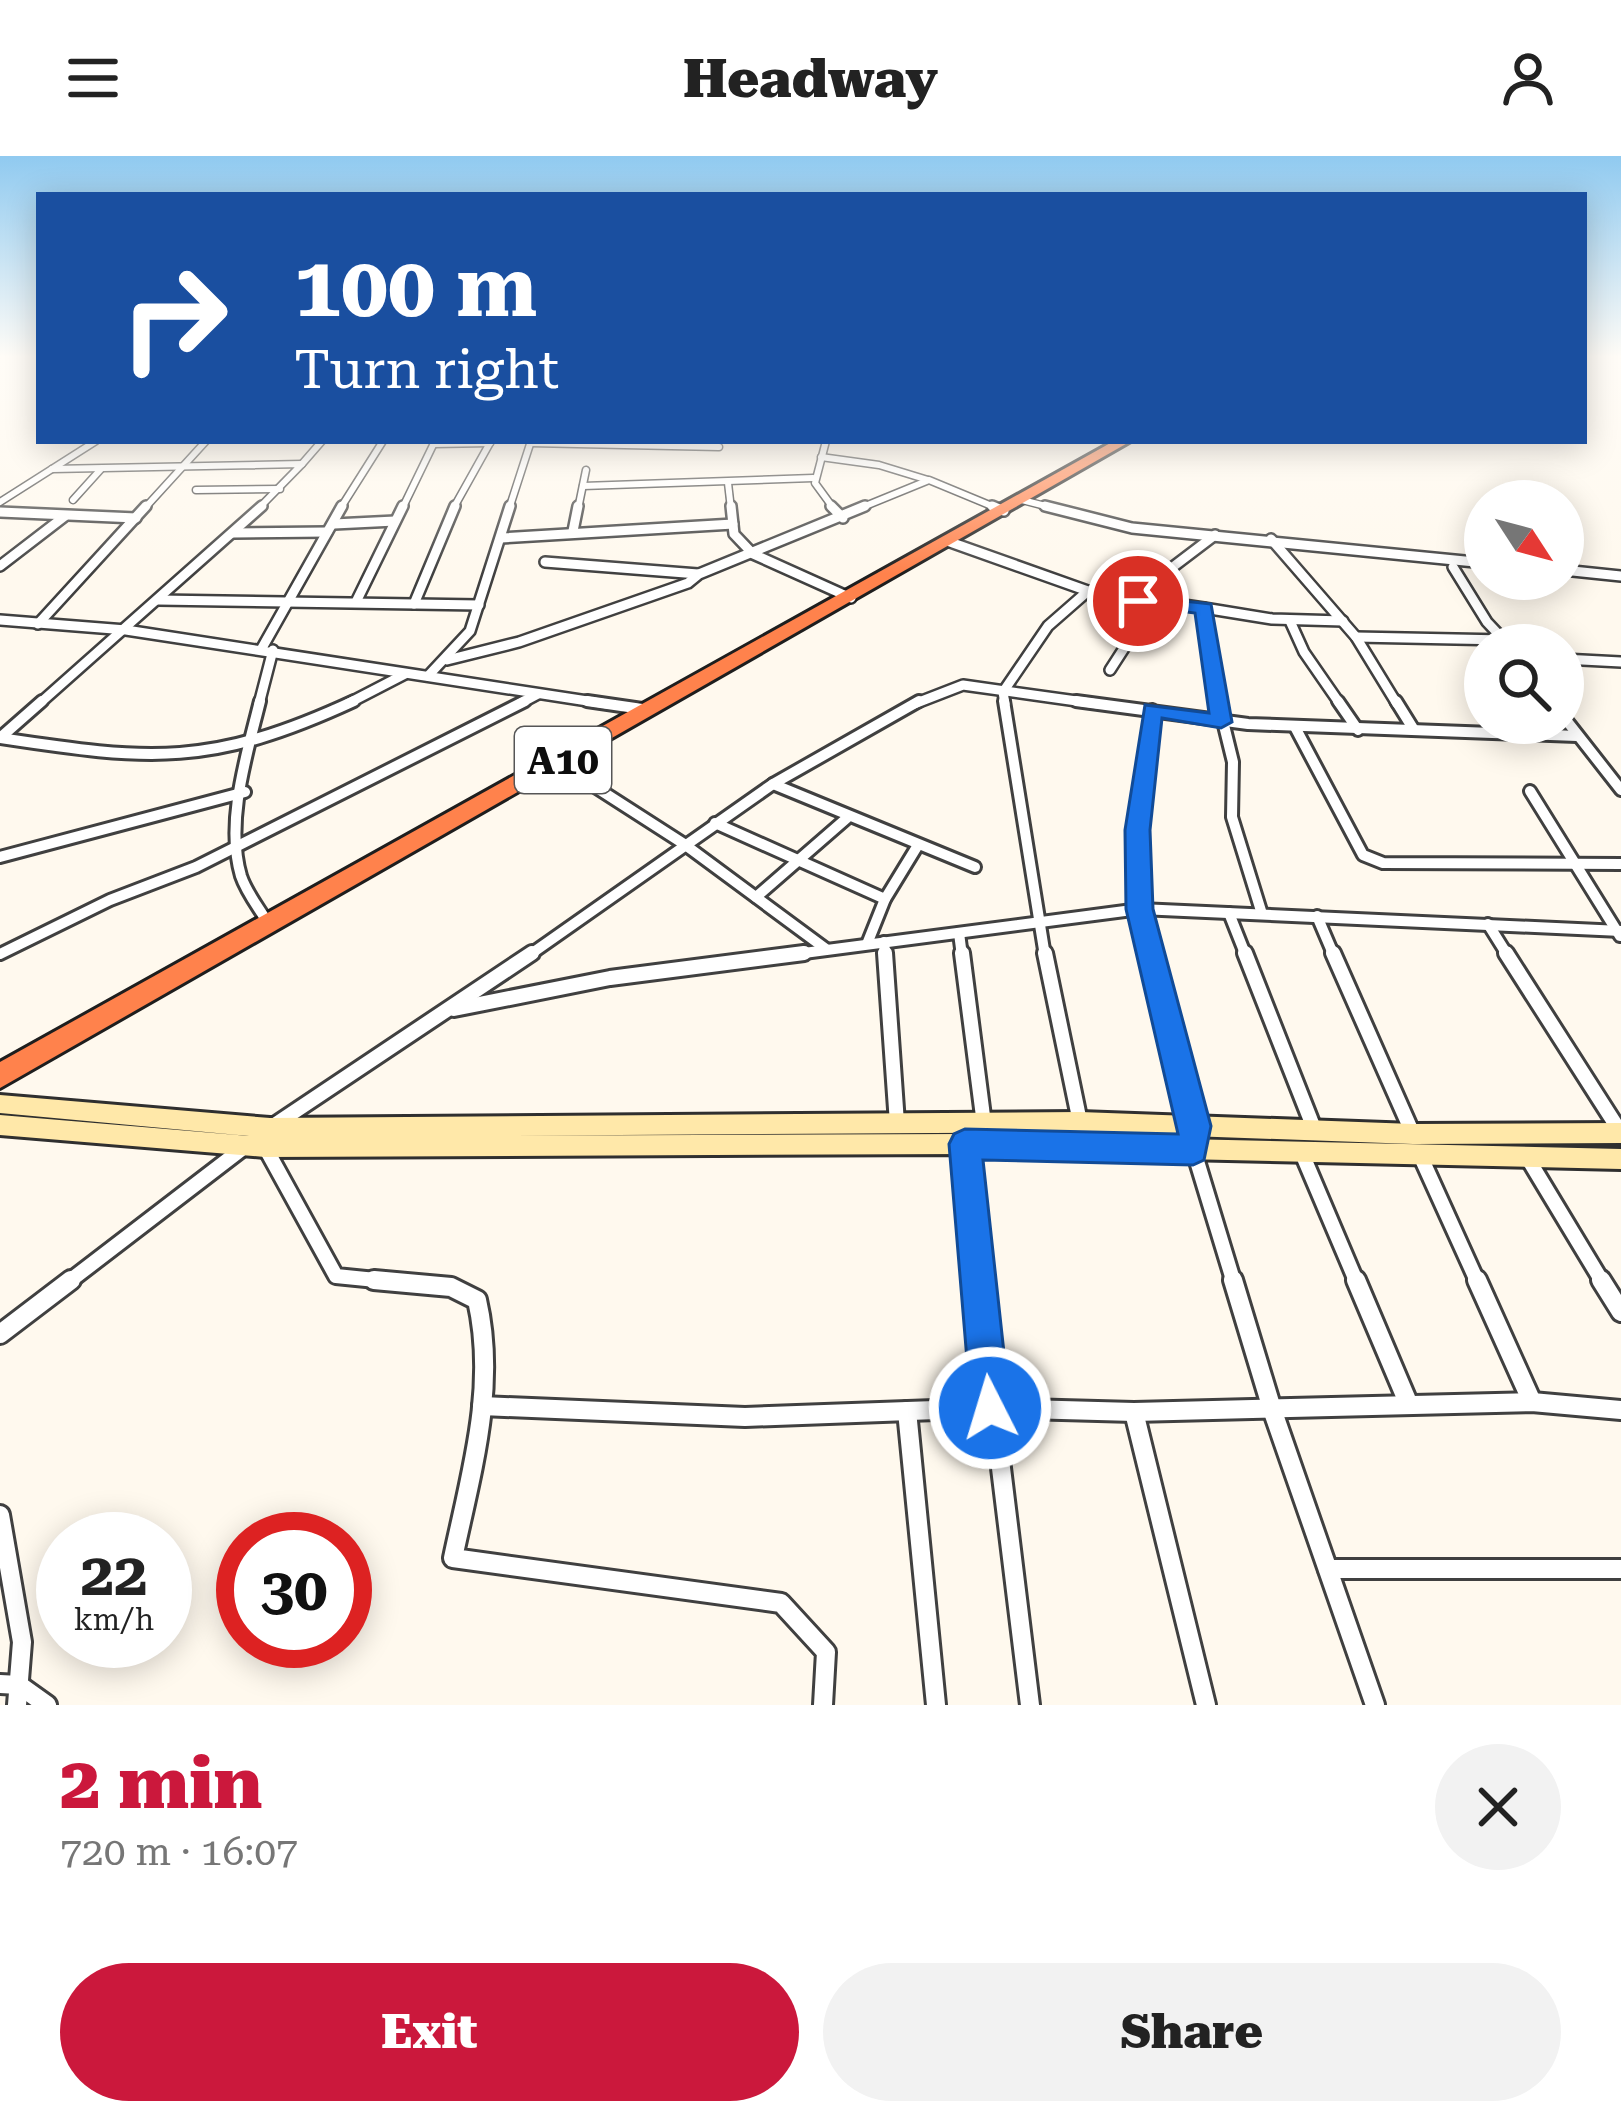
<!DOCTYPE html>
<meta charset="utf-8">
<style>
:root{--surface:#fff;--page:#f2f2f2;--text:#222;--muted:#767676;--accent:#cb183c}
body{margin:0;font-family:"Roboto Serif",serif;background:var(--page);color:var(--text);height:100vh;display:flex;flex-direction:column;font-size:45px;white-space:nowrap}
*{box-sizing:border-box;margin:0}
p{font-size:39px;color:var(--muted)}
.icon{flex:none;width:66px;height:66px;fill:none;stroke:currentColor;stroke-width:2;stroke-linecap:round;stroke-linejoin:round}
.map{position:relative;height:1549px;overflow:hidden}
.panel{display:flex;flex-direction:column;background:var(--surface);flex:1}
.panel>*{flex:none}
.banner{position:absolute;left:36px;top:36px;width:1551px;height:252px;border-radius:0px;box-shadow:0 6px 30px #0003;background:#1a4fa0;color:#fff;overflow:hidden}
.needle{width:78px;rotate:126deg}
.buttons{position:absolute;left:1464px;top:324px;display:grid;gap:24px}
.buttons a{display:grid;place-items:center;width:120px;height:120px;border-radius:50%;background:var(--surface);box-shadow:0 6px 30px #0003;font-size:60px}
.speed{position:absolute;left:36px;top:1356px;display:flex;gap:24px;font-size:60px;font-weight:700;text-align:center}
.speed>*{display:grid;place-content:center;width:156px;height:156px;border-radius:50%;background:var(--surface);box-shadow:0 6px 30px #0003;line-height:1}
.speed small{font-size:30px;font-weight:400}
.speed .limit{border:18px solid #d22;background:#fff;color:#111}
.pin{position:absolute;display:grid;place-items:center;width:102px;height:102px;color:#fff;margin:-51px;border:6px solid #fff;border-radius:50%;box-shadow:0 3px 12px #0007}
.me{position:absolute;width:132px;margin:-66px;rotate:355deg;stroke-linejoin:round;filter:drop-shadow(0 0 9px #0008)}
.turn{display:flex;align-items:center;gap:42px;height:252px;padding:0 60px;font-size:54px}
.turn .icon{width:156px;height:156px;stroke-width:2.5}
.turn b{display:block;font-size:84px;line-height:102px}
.round{display:grid;place-items:center;flex:none;width:126px;height:126px;border-radius:63px;background:var(--page)}
.headline{display:flex;align-items:center;justify-content:space-between;height:204px;padding:0 60px}
h1{font-size:72px;font-weight:800;line-height:90px;color:var(--accent)}
.primary-button{display:flex;gap:24px;margin-top:auto;padding:24px 60px}
.primary-button a{flex:1;height:138px;border-radius:72px;background:var(--accent);color:#fff;font-size:48px;font-weight:800;line-height:138px;text-align:center}
.primary-button a+a{background:var(--page);color:var(--text)}
header{display:flex;justify-content:space-between;align-items:center;height:156px;padding:0 60px;background:var(--surface);font-size:54px;font-weight:800}
.map>svg:first-child{display:block}
.lines{fill:none;stroke-linecap:round;stroke-linejoin:round}
.street-far4-casing{stroke:#404040;stroke-width:9}
.street-far3-casing{stroke:#404040;stroke-width:14}
.street-far2-casing{stroke:#404040;stroke-width:16}
.street-far1-casing{stroke:#404040;stroke-width:20}
.street-casing{stroke:#404040;stroke-width:24}
.secondary-casing{stroke:#2f2f2f;stroke-width:6}
.highway-casing{stroke:#1e1e1e;stroke-width:6}
.street-far4{stroke:#fff;stroke-width:6}
.street-far3{stroke:#fff;stroke-width:9}
.street-far2{stroke:#fff;stroke-width:10}
.street-far1{stroke:#fff;stroke-width:14}
.street{stroke:#fff;stroke-width:18}
.secondary{fill:#ffe8a9;fill-rule:evenodd}
.highway{fill:#ff824c;fill-rule:evenodd}
.route{fill:#1a73e8;stroke:#114b97;stroke-width:3}
.labels{text-anchor:middle;stroke-width:12;stroke-linejoin:round;paint-order:stroke}
.shield{fill:#fff;stroke:#565656;stroke-width:3}
.shield-label{font-size:39px;font-weight:bold;fill:#0d0d0d}
</style>
<header><svg class="icon" aria-label="menu" viewBox="0 0 24 24"><path d="M4 6h16M4 12h16M4 18h16"/></svg>Headway<svg class="icon" aria-label="person" viewBox="0 0 24 24"><circle cx="12" cy="8" r="4"/><path d="M4 21q1-7 8-7t8 7"/></svg></header>
<div class="map">
<svg width="1621" height="1549" viewBox="0 0 1621 1549">
<rect width="100%" height="100%" fill="#fff9ee"/>
<g class="lines">
<g class="street-far4-casing">
<g id="street-far4">
<path d="M826,285L815,327L834,353"/>
<path d="M530,287L719,291"/>
<path d="M434,288L490,287"/>
<path d="M821,301L879,309L928,324"/>
<path d="M302,308L322,285"/>
<path d="M52,313L302,308L258,353"/>
<path d="M728,327L731,353"/>
<path d="M583,330L813,322"/>
<path d="M196,334L280,333"/>
<path d="M73,344L101,313"/>
<path d="M1022,344L1057,353"/>
<path d="M0,346L96,285"/>
<path d="M144,353L206,285"/>
<path d="M340,353L383,285"/>
<path d="M402,353L435,285"/>
<path d="M453,353L491,285"/>
<path d="M509,353L531,285"/>
<path d="M578,353L586,314"/>
<path d="M858,353L929,324L999,353"/>
</g>
</g>
<g class="street-far3-casing">
<g id="street-far3">
<path d="M731,350L734,378L753,398L851,442"/>
<path d="M831,350L843,362"/>
<path d="M992,350L1004,355"/>
<path d="M1045,350L1132,372L1485,407"/>
<path d="M0,356L136,362"/>
<path d="M334,368L395,365"/>
<path d="M573,375L578,350"/>
<path d="M233,377L327,376"/>
<path d="M501,382L733,368"/>
<path d="M1271,383L1356,481L1397,548"/>
<path d="M950,386L1088,435L1204,452L1218,548"/>
<path d="M545,406L698,418"/>
<path d="M0,410L65,360"/>
<path d="M1453,411L1487,466L1504,484"/>
<path d="M1563,414L1621,420"/>
<path d="M158,444L479,449"/>
<path d="M356,446L403,350"/>
<path d="M414,448L455,350"/>
<path d="M1204,452L1272,463L1343,465"/>
<path d="M0,464L126,474L607,548"/>
<path d="M1290,465L1304,496L1340,548"/>
<path d="M38,468L146,350"/>
<path d="M1356,481L1505,484"/>
<path d="M262,492L342,350"/>
<path d="M1563,503L1621,506"/>
<path d="M447,504L519,486L688,427L699,418L865,350"/>
<path d="M1110,514L1130,483L1138,445L1157,423L1215,379"/>
<path d="M428,520L470,475L510,350"/>
<path d="M39,548L262,350"/>
<path d="M259,548L273,494"/>
<path d="M347,548L405,518"/>
<path d="M519,548L538,538"/>
<path d="M914,548L963,529L1098,548"/>
<path d="M1005,548L1003,536L1048,470L1088,435"/>
</g>
</g>
<g class="street-far2-casing">
<g id="street-far2">
<path d="M260,545C247,598 225,666 241,720C247,738 260,753 269,769"/>
<path d="M587,545L649,554"/>
<path d="M1004,545L1045,800"/>
<path d="M1076,545L1248,568L1577,580"/>
<path d="M1218,545L1233,606L1232,661L1262,758"/>
<path d="M1338,545L1358,574"/>
<path d="M1396,545L1414,574"/>
<path d="M1563,560L1621,634"/>
<path d="M1295,571L1363,699L1383,707L1621,708"/>
<path d="M0,582L42,545"/>
<path d="M0,582C151,605 211,611 354,545"/>
<path d="M558,607L684,688L826,793"/>
<path d="M773,628L975,711"/>
<path d="M1530,635L1620,780"/>
<path d="M715,667L885,743"/>
<path d="M0,701L245,636"/>
<path d="M756,741L847,662"/>
<path d="M1229,757L1246,800"/>
<path d="M1317,760L1334,800"/>
<path d="M1488,768L1508,800"/>
<path d="M959,777L962,800"/>
<path d="M884,786L885,800"/>
<path d="M867,788L885,743L918,689"/>
<path d="M0,798L110,744L196,711L525,545"/>
<path d="M528,800L773,628L919,545"/>
<path d="M781,800L1140,753L1621,775"/>
<path d="M1152,800C1131,716 1141,638 1152,554"/>
</g>
</g>
<g class="street-far1-casing">
<g id="street-far1">
<path d="M885,797L897,967"/>
<path d="M962,797L984,968"/>
<path d="M1045,797L1080,966"/>
<path d="M1151,797L1195,971"/>
<path d="M1245,797L1315,975"/>
<path d="M1333,797L1413,978"/>
<path d="M1506,797L1621,977"/>
<path d="M454,853L610,822L804,797"/>
<path d="M273,970L532,797"/>
<path d="M965,988L978,1127"/>
<path d="M265,991L336,1120L406,1127"/>
<path d="M1193,992L1234,1127"/>
<path d="M1301,995L1357,1127"/>
<path d="M1420,999L1478,1127"/>
<path d="M1527,1001L1603,1127"/>
<path d="M67,1127L247,989"/>
</g>
</g>
<g class="street-casing">
<g id="street">
<path d="M374,1124L451,1131L477,1144C497,1231 471,1317 453,1402L781,1447L826,1496L823,1549"/>
<path d="M978,1124L1030,1549"/>
<path d="M1233,1124L1272,1253L1375,1549"/>
<path d="M1356,1124L1409,1249"/>
<path d="M1477,1124L1532,1246"/>
<path d="M1601,1124L1621,1156"/>
<path d="M0,1178L71,1124"/>
<path d="M482,1250L745,1261L990,1252L1134,1256L1532,1246L1621,1254"/>
<path d="M907,1255L936,1549"/>
<path d="M1134,1256L1206,1549"/>
<path d="M0,1359L22,1486L17,1549"/>
<path d="M1328,1413H1621"/>
<path d="M0,1528L19,1529L47,1549"/>
</g>
</g>
<g class="secondary-casing">
<path id="secondary" d="M0,939L270,962L1080,956L1413,968L1621,967V987L1413,988L1080,976L453,980L965,978L1621,993V1013L965,998L265,1001L0,979V959L249,980L0,957Z"/>
</g>
<g class="highway-casing">
<path id="highway" d="M1114,285H1131L0,932V906Z"/>
</g>
<use href="#street-far4" class="street-far4"/>
<use href="#street-far3" class="street-far3"/>
<use href="#street-far2" class="street-far2"/>
<use href="#street-far1" class="street-far1"/>
<use href="#street" class="street"/>
<use href="#secondary" class="secondary"/>
<use href="#highway" class="highway"/>
</g>
<linearGradient id="sky" x2="0" y2="1"><stop stop-color="#90caf0"/><stop offset="0.48" stop-color="#fffcf7"/><stop offset="1" stop-color="#fffcf7" stop-opacity="0"/></linearGradient>
<rect width="1621" height="418" fill="url(#sky)"/>
<path class="route" d="M1138,440L1211,448L1232,566L1221,572L1162,562L1150,674L1153,753L1211,970L1204,1004L1193,1009L983,1004L1010,1252L1004,1266L990,1271L976,1266L971,1252L949,988L954,978L965,973L1178,978L1126,753L1125,674L1145,549L1209,557L1195,457L1131,449V441Z"/>
<g class="labels">
<rect class="shield" x="515" y="571" width="96" height="66" rx="9"/>
<g class="shield-label">
<text x="563" y="618">A10</text>
</g>
</g>
</svg>
<div class="buttons">
<a><svg class="needle" viewBox="-14 -14 28 28"><path d="M0-13l5 13h-10z" fill="#e53935"/><path d="M0 13l5-13h-10z" fill="#767676"/></svg></a>
<a><svg class="icon" aria-label="search" viewBox="0 0 24 24"><circle cx="10" cy="10" r="6"/><path d="M15 15l6 6"/></svg></a>
</div>
<div class="speed"><div>22<small>km/h</small></div><div class="limit">30</div></div>
<div class="pin" style="left:1138px;top:445px;background:#d93025"><svg class="icon" aria-label="arrive" viewBox="0 0 24 24"><path d="M6 21V4h12l-3 4 3 4H6"/></svg></div>
<svg class="me" style="left:990px;top:1252px" viewBox="-20 -20 40 40"><circle r="17" fill="#1a73e8" stroke="#fff" stroke-width="3"/><path d="M0-11L8 9 0 5-8 9z" fill="#fff"/></svg>
<div class="banner">
<div class="turn"><svg class="icon" aria-label="right" viewBox="0 0 24 24"><path d="M7 20v-9h11M14 6l5 5-5 5"/></svg><div><b>100 m</b>Turn right</div></div>
</div>
</div>
<section class="panel">
<div class="headline"><div><h1>2 min</h1><p>720 m · 16:07</p></div><a class="round"><svg class="icon" aria-label="close" viewBox="0 0 24 24"><path d="M6 6l12 12M18 6L6 18"/></svg></a></div>
<div class="primary-button"><a>Exit</a><a>Share</a></div>
</section>
